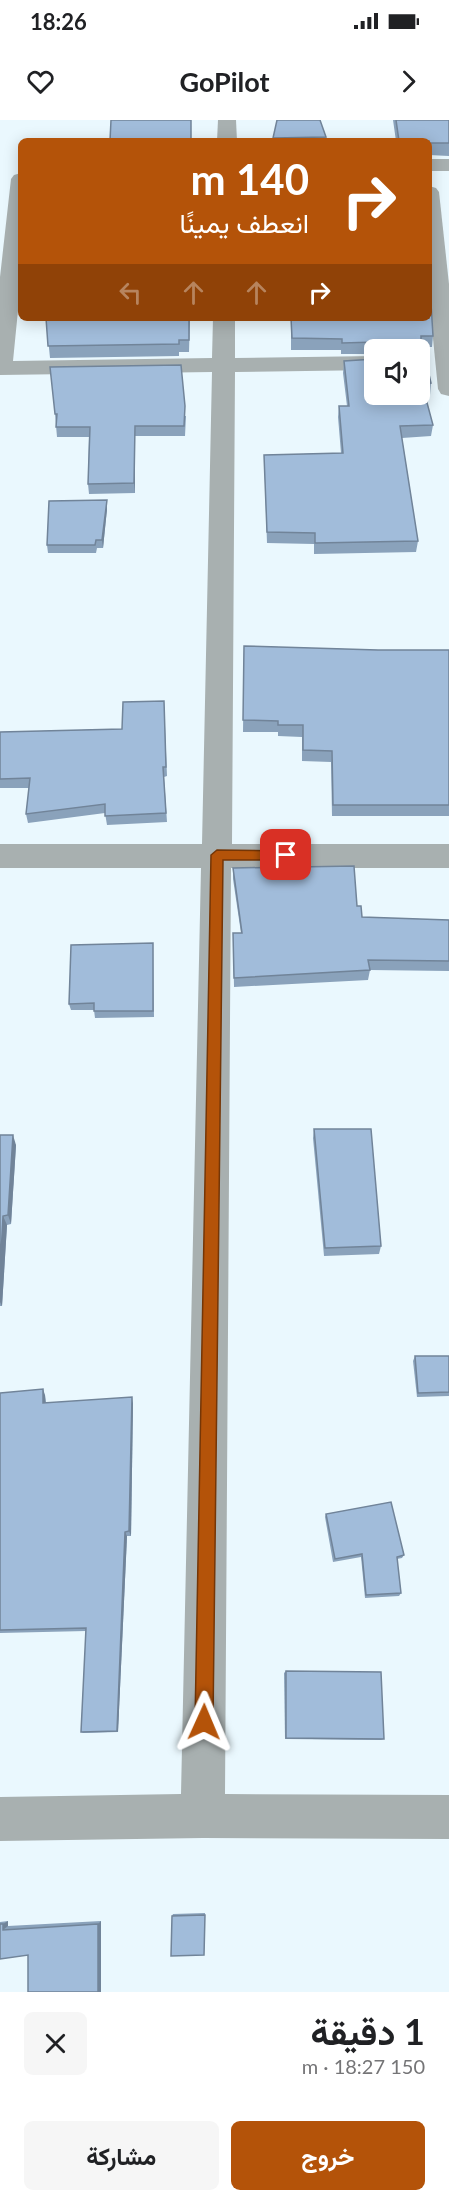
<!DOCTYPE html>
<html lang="ar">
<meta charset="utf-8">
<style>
:root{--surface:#fff;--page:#f6f6f6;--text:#202124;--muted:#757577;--accent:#b45309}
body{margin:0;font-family:Lato,Vazirmatn,sans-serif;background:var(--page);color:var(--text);direction:rtl;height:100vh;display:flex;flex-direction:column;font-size:22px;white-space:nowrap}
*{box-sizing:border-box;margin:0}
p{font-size:20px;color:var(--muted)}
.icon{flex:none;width:33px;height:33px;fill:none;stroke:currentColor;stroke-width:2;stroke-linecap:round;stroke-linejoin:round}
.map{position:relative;height:1872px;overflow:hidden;direction:ltr}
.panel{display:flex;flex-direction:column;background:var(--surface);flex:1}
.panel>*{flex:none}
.hud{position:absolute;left:18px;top:18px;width:414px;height:183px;border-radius:9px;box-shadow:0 3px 15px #0003;direction:rtl;background:#b45309;color:#fff;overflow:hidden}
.fabs{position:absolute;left:364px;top:219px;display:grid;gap:12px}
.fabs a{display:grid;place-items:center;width:66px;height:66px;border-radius:9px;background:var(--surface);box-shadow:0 3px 15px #0003;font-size:30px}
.pin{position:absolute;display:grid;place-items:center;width:51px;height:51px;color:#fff;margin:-26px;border-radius:12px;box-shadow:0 3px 9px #0006}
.me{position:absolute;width:66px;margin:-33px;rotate:1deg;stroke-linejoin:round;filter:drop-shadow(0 0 4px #0008)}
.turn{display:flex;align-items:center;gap:21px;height:126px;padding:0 24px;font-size:27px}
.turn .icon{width:78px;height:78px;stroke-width:2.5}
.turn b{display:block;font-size:42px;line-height:51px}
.lanes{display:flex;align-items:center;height:57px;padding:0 24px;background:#0003;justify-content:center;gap:30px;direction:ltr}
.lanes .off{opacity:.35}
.round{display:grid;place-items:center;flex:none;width:63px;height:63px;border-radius:9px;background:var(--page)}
.summary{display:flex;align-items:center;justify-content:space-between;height:102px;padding:0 24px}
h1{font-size:36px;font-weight:700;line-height:45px}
.action{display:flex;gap:12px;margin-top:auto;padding:12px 24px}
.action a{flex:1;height:69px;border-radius:9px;background:var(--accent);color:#fff;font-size:24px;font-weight:700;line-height:69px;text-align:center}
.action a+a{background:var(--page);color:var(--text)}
.status{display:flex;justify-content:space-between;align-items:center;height:42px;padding:0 30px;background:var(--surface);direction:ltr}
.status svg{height:16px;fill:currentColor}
header{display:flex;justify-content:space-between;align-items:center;height:78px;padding:0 24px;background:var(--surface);font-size:27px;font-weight:700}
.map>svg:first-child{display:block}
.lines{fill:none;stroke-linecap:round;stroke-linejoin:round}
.minor{fill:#a8b0b0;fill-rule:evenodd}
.wall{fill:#8aa2bb}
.shaded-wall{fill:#718499}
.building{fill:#a1bcda;stroke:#718499;stroke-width:1.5}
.route{fill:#b45309;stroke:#753606;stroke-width:1.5}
</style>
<div class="status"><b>18:26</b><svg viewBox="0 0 49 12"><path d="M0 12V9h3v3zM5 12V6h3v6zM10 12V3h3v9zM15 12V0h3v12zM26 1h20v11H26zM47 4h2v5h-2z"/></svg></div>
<header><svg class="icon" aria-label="forward" viewBox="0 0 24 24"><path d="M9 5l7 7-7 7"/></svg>GoPilot<svg class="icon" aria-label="heart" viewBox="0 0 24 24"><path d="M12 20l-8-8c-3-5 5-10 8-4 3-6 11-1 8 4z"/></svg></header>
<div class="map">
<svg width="449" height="1872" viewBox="0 0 449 1872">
<rect width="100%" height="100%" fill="#eaf8fe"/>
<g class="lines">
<g class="minor">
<path d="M218,0H236L237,21H217Z"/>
<rect x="429" y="39" width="20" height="12"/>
<path d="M21,53V160L13,241L212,238L213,198H235V238L375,236V250L235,252L232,724H449V748H231L225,1674L449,1675V1719L203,1718L0,1721V1677L181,1674L201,748H0V724H202L212,252L0,255V157L11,59L14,55Z"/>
<path d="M429,66L436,68L439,72L449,164V276L441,274L438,269L429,178Z"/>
</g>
</g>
<g class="wall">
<path d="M393,0H449V36L429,35V21H396Z"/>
<path d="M326,17L325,21H273V18Z"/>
<path d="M46,198H190L189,232H179V236L50,238Z"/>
<path d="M291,198H429L433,216L432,227H423L431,263L430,275H425L433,305L431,316L402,318L418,421L416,432L314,434V424L267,423L264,335L341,333L338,297L339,286H347L343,253L344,241L375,239L420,230H375V234H341V230H291Z"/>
<path d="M55,294L186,296L185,316H135V373L89,374L88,364L89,317H57Z"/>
<path d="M107,389L103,428H97L96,433H48L47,425Z"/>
<path d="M244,526L378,530H449V696H332L331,642L302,641V617L278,616V612H243Z"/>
<path d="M164,581L167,656L164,657L167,702L107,705L105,693L28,703L26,694L29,668H0V612L122,609Z"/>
<path d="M233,748L357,786L362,797L449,800V851L370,850L368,860L234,867L233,813H241L233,759Z"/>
<path d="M153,823L154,897L95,898L94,890H71L69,884Z"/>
<path d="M314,1009L381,1126L379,1134L324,1136L313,1018Z"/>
<path d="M0,1015L16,1025L11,1104L7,1105L2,1186H0Z"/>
<path d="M415,1236H449V1276L417,1277L413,1241Z"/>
<path d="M0,1273L45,1275L46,1283H133L131,1416H127L118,1612L83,1613L81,1612L86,1511L0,1513Z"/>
<path d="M326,1394L404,1435L402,1438L397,1439L401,1473L399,1476L365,1478L361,1437L333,1442L325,1397Z"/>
<path d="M286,1551L384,1619L381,1620L285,1619L284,1553Z"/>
<path d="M205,1793L204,1835L172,1796L173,1794Z"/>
<path d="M8,1801V1806L101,1801V1872H28V1835L0,1839V1802Z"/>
</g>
<g class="shaded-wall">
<path d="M135,306V373L134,363Z"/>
<path d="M107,380V389L103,428L102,420Z"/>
<path d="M13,1015L16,1025L11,1104L8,1095Z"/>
<path d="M3,1096L7,1105L2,1186L0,1182V1154Z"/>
<path d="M43,1269L45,1275L46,1289L43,1283Z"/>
<path d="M132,1277L133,1283L131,1416L129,1411Z"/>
<path d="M125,1412L127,1416L118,1612L117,1611Z"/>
<path d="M8,1801V1806L3,1810V1804Z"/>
<path d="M101,1801V1872H98V1804Z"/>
</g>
<g class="building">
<path d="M111,0H191V21H110Z"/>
<path d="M277,0H320L326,17L273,18Z"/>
<path d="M396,0H449V23H429V21H399Z"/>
<path d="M429,151L433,216H421V219L431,263L422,264L433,305L400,306L418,421L315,423V413L267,412L264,335L343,333L339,286H349L344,241L375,239V274H420V230H377L376,222L342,223V219L292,218L291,198H429Z"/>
<path d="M46,198H189V220H179V224L48,226Z"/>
<path d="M181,245L185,286L184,306H135L134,363L88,364L90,307H56L57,294H55L50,247Z"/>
<path d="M107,380L102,420H96L95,425H47L49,381Z"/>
<path d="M244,526L378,530H449V685H333L332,631L303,630V605H278V601L243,600Z"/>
<path d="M164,581L166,647H163L166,693L105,696V684L26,694L30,658L0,659V612L122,609L123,582Z"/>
<path d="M354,746L357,786H361L362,797L449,800V841L368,840L370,850L234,858L233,813H242L233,748Z"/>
<path d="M153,823V891H94V883L69,884L71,825Z"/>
<path d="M314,1009H371L381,1126L325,1128Z"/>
<path d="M0,1015H13L8,1095L3,1096L0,1154Z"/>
<path d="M415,1236H449V1272L418,1273Z"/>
<path d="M43,1269V1283L132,1277L129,1411L125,1412L117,1611L81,1612L86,1508L0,1510V1273Z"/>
<path d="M391,1382L404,1435L397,1437L401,1473L366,1475L362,1434L335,1439L326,1394Z"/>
<path d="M286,1551L381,1552L384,1619L286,1618Z"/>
<path d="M205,1795L204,1835L171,1836L172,1796Z"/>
<path d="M0,1804H3V1810L98,1804V1872H28V1835L0,1839Z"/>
</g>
<path class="route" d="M217,730L286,731L293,735L286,740H223L213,1602L210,1608L204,1611L198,1608L195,1602L211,735Z"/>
</svg>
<div class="fabs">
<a><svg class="icon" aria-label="sound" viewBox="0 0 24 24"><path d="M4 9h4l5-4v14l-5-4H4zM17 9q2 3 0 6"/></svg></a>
</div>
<div class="pin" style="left:286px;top:735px;background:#d93025"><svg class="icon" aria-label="arrive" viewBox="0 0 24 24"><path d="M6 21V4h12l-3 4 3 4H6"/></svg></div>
<svg class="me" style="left:204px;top:1602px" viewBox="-20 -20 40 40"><path d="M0-17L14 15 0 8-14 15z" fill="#b45309" stroke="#fff" stroke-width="4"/></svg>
<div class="hud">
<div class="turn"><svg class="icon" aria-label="right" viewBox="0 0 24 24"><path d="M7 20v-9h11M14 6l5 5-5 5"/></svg><div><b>140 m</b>انعطف يمينًا</div></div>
<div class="lanes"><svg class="icon off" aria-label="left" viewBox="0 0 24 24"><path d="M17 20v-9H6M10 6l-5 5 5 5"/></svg><svg class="icon off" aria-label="ahead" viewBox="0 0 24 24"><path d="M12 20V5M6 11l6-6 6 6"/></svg><svg class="icon off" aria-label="ahead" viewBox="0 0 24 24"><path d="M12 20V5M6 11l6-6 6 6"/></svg><svg class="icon" aria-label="right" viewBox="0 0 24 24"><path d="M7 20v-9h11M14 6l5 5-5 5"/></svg></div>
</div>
</div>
<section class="panel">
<div class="summary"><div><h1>1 دقيقة</h1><p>150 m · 18:27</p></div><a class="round"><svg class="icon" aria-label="close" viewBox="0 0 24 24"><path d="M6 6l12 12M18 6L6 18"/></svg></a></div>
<div class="action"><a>خروج</a><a>مشاركة</a></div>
</section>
